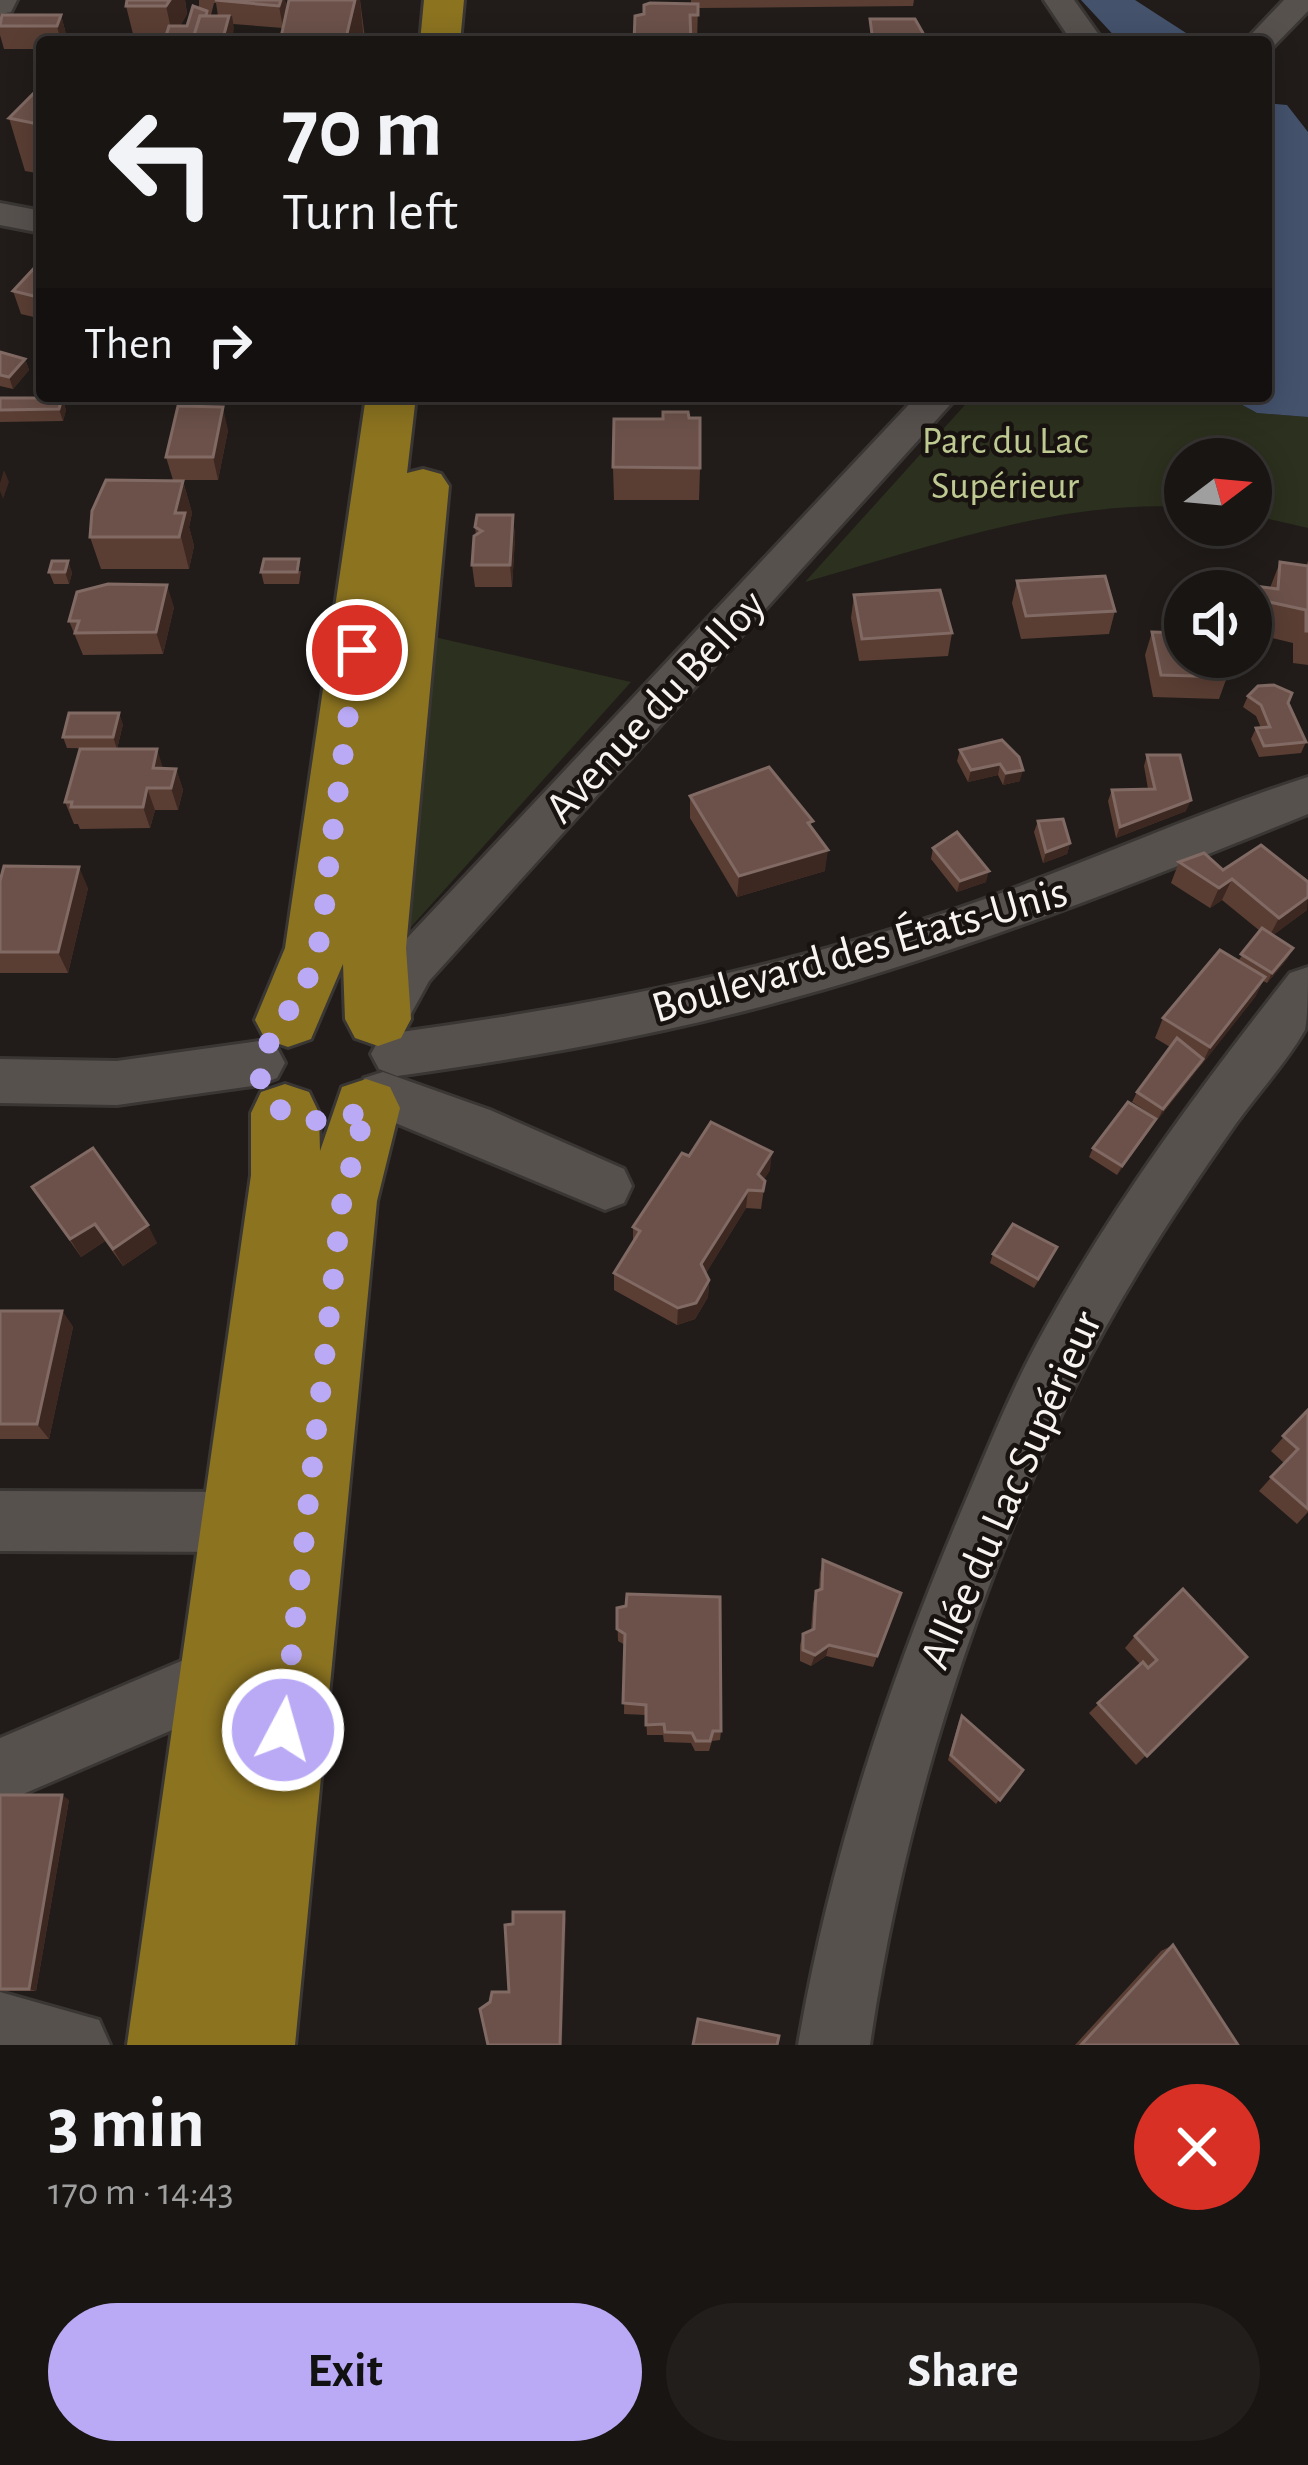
<!DOCTYPE html>
<meta charset="utf-8">
<style>
:root{--surface:#191513;--page:#221e1c;--text:#f1f3f6;--muted:#9f9fa0;--line:#373433;--accent:#baaaf6}
body{margin:0;font-family:"Alegreya Sans",sans-serif;background:var(--page);color:var(--text);height:100vh;display:flex;flex-direction:column;font-size:45px;white-space:nowrap}
*{box-sizing:border-box;margin:0}
p{font-size:39px;color:var(--muted)}
.icon{flex:none;width:66px;height:66px;fill:none;stroke:currentColor;stroke-width:2;stroke-linecap:round;stroke-linejoin:round}
.map{position:relative;height:2045px;overflow:hidden}
.panel{display:flex;flex-direction:column;background:var(--surface);flex:1}
.panel>*{flex:none}
.guide{position:absolute;left:36px;top:36px;width:1236px;height:366px;border-radius:12px;box-shadow:0 6px 30px #0003,0 0 0 3px var(--line);background:#191513;color:var(--text);overflow:hidden}
.needle{width:78px;rotate:74deg}
.buttons{position:absolute;left:1164px;top:438px;display:grid;gap:24px}
.buttons a{display:grid;place-items:center;width:108px;height:108px;border-radius:50%;background:var(--surface);box-shadow:0 6px 30px #0003,0 0 0 3px var(--line);font-size:60px}
.pin{position:absolute;display:grid;place-items:center;width:102px;height:102px;color:#fff;margin:-51px;border:6px solid #fff;border-radius:50%;box-shadow:0 3px 12px #0007}
.me{position:absolute;width:132px;margin:-66px;rotate:6deg;stroke-linejoin:round;filter:drop-shadow(0 0 9px #0008)}
.turn{display:flex;align-items:center;gap:42px;height:252px;padding:0 48px;font-size:54px}
.turn .icon{width:156px;height:156px;stroke-width:2.5}
.turn b{display:block;font-size:84px;line-height:102px}
.then{display:flex;align-items:center;height:114px;padding:0 48px;background:#0003;gap:24px;font-size:45px}
.round{display:grid;place-items:center;flex:none;width:126px;height:126px;border-radius:63px;background:var(--page)}
.summary{display:flex;align-items:center;justify-content:space-between;height:204px;padding:0 48px}
h1{font-size:72px;font-weight:700;line-height:90px}
.primary-button{display:flex;gap:24px;margin-top:auto;padding:24px 48px}
.primary-button a{flex:1;height:138px;border-radius:72px;background:var(--accent);color:#111;font-size:48px;font-weight:700;line-height:138px;text-align:center}
.primary-button a+a{background:var(--page);color:var(--text)}
.map>svg:first-child{display:block}
.green{fill:#2c301e}
.water{fill:#44526c}
.lines{fill:none;stroke-linecap:round;stroke-linejoin:round}
.minor-casing{stroke:#393634;stroke-width:6}
.major-casing{stroke:#393634;stroke-width:6}
.minor{fill:#57514e;fill-rule:evenodd}
.major{fill:#8b7320;fill-rule:evenodd}
.wall{fill:#5a3e34;fill-rule:evenodd}
.shaded-wall{fill:#3c2821}
.building{fill:#6b5149;stroke:#816a63;stroke-width:3}
.route{stroke:#baaaf6;stroke-width:21;stroke-dasharray:0 37.8}
.labels{text-anchor:middle;stroke-width:9;stroke-linejoin:round;paint-order:stroke}
.far-park-label{font-size:39px;fill:#beca91;stroke:#181310}
.street-label{font-size:45px;fill:#f7f3f1;stroke:#181310}
</style>
<div class="map">
<svg width="1308" height="2045" viewBox="0 0 1308 2045">
<rect width="100%" height="100%" fill="#211c19"/>
<g class="green">
<path d="M973,396H1226L1257,413L1308,417V528L1251,515V459H1185V507C1056,500 928,548 805,582Z"/>
<path d="M430,636L631,682L403,936Z"/>
</g>
<g class="water">
<path d="M1081,0H1135L1200,42H1120Z"/>
<path d="M1266,103L1287,105L1308,132V417L1257,413L1226,396H1266Z"/>
</g>
<g class="lines">
<g class="minor-casing">
<g id="minor">
<path d="M0,0H17L11,12L0,14Z"/>
<path d="M1044,0H1074L1104,42H1072Z"/>
<path d="M1284,0H1308V11L1271,49L1266,50V42H1244Z"/>
<path d="M0,203L42,211V233L0,225Z"/>
<path d="M917,396H958L429,981L401,1032C590,1006 775,970 956,909C1074,869 1189,815 1308,777V814C1127,887 945,959 756,1008C638,1039 518,1059 397,1076L379,1069L371,1054L378,1041L363,1036L356,1021L393,953Z"/>
<path d="M1308,967C1308,985 1308,1015 1305,1030C1286,1063 1257,1094 1235,1125C1176,1209 1119,1296 1074,1388C974,1595 903,1818 870,2045H798C830,1857 889,1681 963,1507C989,1445 1014,1383 1047,1325C1116,1200 1202,1085 1290,973Z"/>
<path d="M259,1041L277,1048L285,1063L277,1078L259,1085L117,1105L0,1103V1059L117,1061Z"/>
<path d="M383,1072L490,1110L624,1169L632,1186L624,1203L605,1210L364,1110L357,1094L364,1078Z"/>
<path d="M0,1491L239,1492L261,1501L269,1522L261,1543L239,1552L0,1551Z"/>
<path d="M219,1645L242,1654L251,1677L242,1700L0,1804V1738Z"/>
<path d="M0,1992L99,2020L110,2045H0Z"/>
</g>
</g>
<g class="major-casing">
<g id="major">
<path d="M424,0H464L460,42H420Z"/>
<path d="M366,396H416L407,473L423,469L441,474L449,486L406,948L411,1019L401,1038L378,1046L355,1038L345,1019L343,964L311,1039L288,1047L265,1039L255,1020L285,948Z"/>
<path d="M366,1079L390,1087L400,1108L377,1201L295,2045H127L251,1175V1113L261,1092L285,1084L309,1092L319,1113L320,1151L342,1087Z"/>
</g>
</g>
<use href="#minor" class="minor"/>
<use href="#major" class="major"/>
</g>
<g class="wall">
<path d="M185,0L187,14L180,26H187L199,8V0H285L287,10L289,0H360L365,38L364,42H280L283,28L233,24L232,42H165L166,38H134L126,6ZM214,3H216L218,16L211,15Z"/>
<path d="M691,0H914L913,6L698,8L697,42H634L644,14L691,4Z"/>
<path d="M61,15L67,38L66,42H42V49H4L0,35V20Z"/>
<path d="M42,91V174L25,171L9,118Z"/>
<path d="M42,265V319L21,314L13,291Z"/>
<path d="M0,352L25,359L29,370L13,389L0,386Z"/>
<path d="M0,398H62L66,410L63,421L0,422Z"/>
<path d="M228,430L218,480H173L166,457Z"/>
<path d="M613,467L700,468L699,500H614Z"/>
<path d="M183,481L192,513L189,527L194,546L189,569H101L90,537Z"/>
<path d="M513,515L515,538L512,587H475L472,565L476,535L475,527Z"/>
<path d="M68,561L72,573L69,584H54L49,572Z"/>
<path d="M1308,561V665L1293,663V643L1251,633V591H1245L1247,585L1270,588L1280,562L1306,566Z"/>
<path d="M301,571L299,584H264L261,572Z"/>
<path d="M1017,581L1115,611L1109,634L1021,639L1012,603Z"/>
<path d="M854,595L952,633L948,656L859,661L851,618Z"/>
<path d="M174,607L163,654L83,655L69,621Z"/>
<path d="M1152,632L1227,677L1219,699L1153,697L1145,655Z"/>
<path d="M1248,696L1288,703L1306,742L1301,753L1259,757L1251,739L1256,728H1261L1256,716L1243,707Z"/>
<path d="M123,724L117,749L67,748L63,737Z"/>
<path d="M1002,740L1020,781L1003,785L998,775L968,782L957,761L960,750Z"/>
<path d="M1147,755L1186,811L1116,838L1108,801L1112,790L1148,789L1144,766Z"/>
<path d="M163,769H176L183,790L178,810H155L150,828L80,829L78,824H74L65,802Z"/>
<path d="M690,796L812,828L825,871L737,897L690,818Z"/>
<path d="M1038,821L1070,843L1067,854L1043,863L1034,832Z"/>
<path d="M933,848L986,882L957,892L931,859Z"/>
<path d="M1179,862L1223,870L1307,910L1273,935L1293,948L1287,959L1267,983L1263,981L1255,997L1158,1119L1132,1102L1137,1092L1170,1047L1155,1038L1163,1018L1238,961L1260,931L1222,900L1210,908L1171,883Z"/>
<path d="M0,881L88,888L68,973H0Z"/>
<path d="M1156,1119L1151,1128L1117,1175L1089,1157L1093,1148Z"/>
<path d="M689,1156L770,1170L764,1179L765,1181L761,1209L746,1208L706,1273L709,1280L708,1297L695,1319L677,1325L614,1290V1273L633,1242V1227Z"/>
<path d="M32,1187L157,1243L123,1266L105,1241L81,1257Z"/>
<path d="M993,1254L1053,1256L1034,1288L990,1263Z"/>
<path d="M0,1311H62L73,1327L49,1439H0Z"/>
<path d="M1308,1410V1512L1297,1524L1259,1491L1284,1463L1271,1451Z"/>
<path d="M823,1560L901,1593L873,1667L826,1656L811,1666L800,1661V1645L803,1634L811,1630L813,1603L816,1591L819,1590L820,1573Z"/>
<path d="M617,1608L721,1731L720,1740L712,1741L709,1751H695L691,1743L664,1742L663,1735H647L646,1715L624,1714L625,1645L618,1641Z"/>
<path d="M1135,1636L1247,1657L1136,1765L1089,1713L1140,1664L1125,1648Z"/>
<path d="M962,1716L1023,1770L996,1804L948,1760L959,1721Z"/>
<path d="M0,1795L69,1800L36,1991H0Z"/>
<path d="M1173,1945L1238,2045H1075L1161,1951Z"/>
</g>
<g class="shaded-wall">
<path d="M170,0H185L187,14L173,38L166,6Z"/>
<path d="M281,0H285L287,13L283,28L279,6Z"/>
<path d="M355,0H360L364,42H345Z"/>
<path d="M61,15L67,38L66,42H61L57,26Z"/>
<path d="M229,16H232L234,28L232,42H222Z"/>
<path d="M25,359L29,370L13,389L9,377Z"/>
<path d="M62,398L66,410L63,421L59,409Z"/>
<path d="M223,407L228,430L218,480L213,457Z"/>
<path d="M4,470L9,482L3,499L0,491V483Z"/>
<path d="M183,481L192,513L189,527L194,546L189,569L175,513Z"/>
<path d="M513,515L515,538L512,587L510,565Z"/>
<path d="M68,561L72,573L69,584L65,572Z"/>
<path d="M167,585L174,607L163,654L156,632Z"/>
<path d="M119,713L123,724L117,749L113,737Z"/>
<path d="M157,749L164,771L160,790L153,768Z"/>
<path d="M1000,764L998,775L968,782L971,770Z"/>
<path d="M176,769L183,790L178,810L171,788Z"/>
<path d="M1023,770L1020,781L1003,785L1006,773Z"/>
<path d="M147,788L155,810L150,828L143,807Z"/>
<path d="M1191,800L1186,811L1116,838L1120,827Z"/>
<path d="M1070,843L1067,854L1043,863L1046,852Z"/>
<path d="M828,850L825,871L737,897L739,876Z"/>
<path d="M79,867L88,888L68,973L58,952Z"/>
<path d="M989,871L986,882L957,892L960,881Z"/>
<path d="M1232,879L1222,900L1210,908L1219,888Z"/>
<path d="M1308,897L1307,910L1268,939L1279,918Z"/>
<path d="M1293,948L1287,959L1267,983L1272,973Z"/>
<path d="M1265,977L1255,997L1201,1066L1210,1047Z"/>
<path d="M1203,1059L1198,1069L1158,1119L1163,1109Z"/>
<path d="M1156,1119L1151,1128L1117,1175L1122,1166Z"/>
<path d="M772,1152L770,1170L756,1192L758,1174Z"/>
<path d="M748,1190L746,1208L701,1281V1264Z"/>
<path d="M95,1224L105,1241L81,1257L70,1239Z"/>
<path d="M148,1225L157,1243L123,1266L113,1249Z"/>
<path d="M709,1280L708,1297L695,1319L677,1325L678,1308Z"/>
<path d="M62,1311L73,1327L49,1439L37,1424Z"/>
<path d="M829,1645L826,1656L811,1666L815,1655Z"/>
<path d="M62,1795L69,1800L36,1991L29,1989Z"/>
<path d="M564,1912L566,1919L562,2045H560Z"/>
</g>
<g class="building">
<path d="M127,0H170L166,6H126Z"/>
<path d="M215,0H281L279,6Z"/>
<path d="M289,0H355L345,42H280Z"/>
<path d="M650,3L698,4V15H690L691,42H634L635,16L644,14V5Z"/>
<path d="M193,6L207,11L206,16H200L193,39L164,42L169,26H187Z"/>
<path d="M2,15H61L57,26H0Z"/>
<path d="M200,16H229L222,42H192Z"/>
<path d="M870,19H915L928,42H873Z"/>
<path d="M37,90L42,91V125L9,118Z"/>
<path d="M38,264L42,265V298L13,291Z"/>
<path d="M0,352L25,359L9,377L0,375Z"/>
<path d="M0,398H62L59,409L0,410Z"/>
<path d="M178,406L223,407L213,457H166Z"/>
<path d="M663,412H688L689,418H700V468L613,467L614,419H663Z"/>
<path d="M106,480L183,481L175,513H185L179,537H90L92,511Z"/>
<path d="M477,515H513L510,565H472L474,536L482,531L475,527Z"/>
<path d="M264,559H299L297,572H261Z"/>
<path d="M52,561H68L65,572H49Z"/>
<path d="M1280,562L1308,566V631H1306V610L1251,598V591H1247V585L1278,589Z"/>
<path d="M1105,576L1115,611L1026,616L1017,581Z"/>
<path d="M108,584L167,585L156,632L75,633L79,621H69L77,592Z"/>
<path d="M940,590L952,633L862,639L854,595Z"/>
<path d="M1152,632L1185,633V657H1223L1227,677L1161,675Z"/>
<path d="M1274,685L1292,693L1288,703L1306,742L1264,746L1256,728L1270,727L1261,705L1248,696L1258,686Z"/>
<path d="M69,713H119L113,737H63Z"/>
<path d="M1002,740L1019,757L1023,770L1006,773L1000,764L971,770L960,750Z"/>
<path d="M80,749H157L153,768L176,769L171,788H147L143,807H71L72,802H65Z"/>
<path d="M1147,755H1180L1191,800L1120,827L1112,790L1155,789Z"/>
<path d="M769,767L813,821L808,823L828,850L739,876L690,796Z"/>
<path d="M1063,819L1070,843L1046,852L1038,821Z"/>
<path d="M957,832L989,871L960,881L933,848Z"/>
<path d="M1261,845L1308,882V897L1279,918L1232,879L1219,888L1179,862L1204,853L1223,870Z"/>
<path d="M4,866L79,867L58,952H0V881Z"/>
<path d="M1262,928L1293,948L1272,973L1241,954Z"/>
<path d="M1220,950L1265,977L1210,1047L1163,1018Z"/>
<path d="M1177,1038L1203,1059L1163,1109L1137,1092Z"/>
<path d="M1128,1102L1156,1119L1122,1166L1093,1148Z"/>
<path d="M711,1122L772,1152L758,1174L765,1181L763,1191L748,1190L701,1264L709,1280L696,1303L678,1308L614,1273L640,1231L633,1227L682,1153L689,1156Z"/>
<path d="M93,1148L148,1225L113,1249L95,1224L70,1239L32,1187Z"/>
<path d="M1013,1224L1057,1247L1038,1279L993,1254Z"/>
<path d="M0,1311H62L37,1424H0Z"/>
<path d="M1308,1410V1509L1271,1477L1298,1449L1283,1436Z"/>
<path d="M823,1560L901,1593L877,1656L829,1645L815,1655L803,1650V1634L814,1629L816,1591L822,1589Z"/>
<path d="M1183,1589L1247,1657L1147,1756L1098,1703L1143,1662L1148,1668L1157,1660L1135,1636Z"/>
<path d="M627,1594L720,1597L721,1731H713L710,1741H696L692,1733L665,1732L664,1724L646,1725V1705L623,1703L625,1634L617,1629V1608L626,1606Z"/>
<path d="M962,1716L1023,1770L1000,1800L951,1755Z"/>
<path d="M0,1795H62L29,1989H0Z"/>
<path d="M513,1912H564L560,2045H488L480,2009L490,2002L492,1992H509L505,1925L513,1924Z"/>
<path d="M1173,1945L1238,2045H1081Z"/>
<path d="M698,2019L779,2036L777,2045H693Z"/>
</g>
<g class="lines">
<path class="route" d="M283,1730L342,1201L366,1108C331,1129 269,1127 260,1077C255,1047 303,1000 314,963C324,928 326,889 330,853C339,785 348,718 357,650"/>
</g>
<g class="labels">
<g class="far-park-label">
<text x="1005" y="453">Parc du Lac<tspan x="1005" dy="45">Supérieur</tspan></text>
</g>
<g class="street-label">
<text transform="translate(654 705) rotate(-47)" y="16">Avenue du Belloy</text>
<text transform="translate(859 948) rotate(-16)" y="16">Boulevard des États-Unis</text>
<text transform="translate(1009 1489) rotate(-66)" y="16">Allée du Lac Supérieur</text>
</g>
</g>
</svg>
<div class="buttons">
<a><svg class="needle" viewBox="-14 -14 28 28"><path d="M0-13l5 13h-10z" fill="#e53935"/><path d="M0 13l5-13h-10z" fill="#9f9fa0"/></svg></a>
<a><svg class="icon" aria-label="sound" viewBox="0 0 24 24"><path d="M4 9h4l5-4v14l-5-4H4zM17 9q2 3 0 6"/></svg></a>
</div>
<div class="pin" style="left:357px;top:650px;background:#d93025"><svg class="icon" aria-label="arrive" viewBox="0 0 24 24"><path d="M6 21V4h12l-3 4 3 4H6"/></svg></div>
<svg class="me" style="left:283px;top:1730px" viewBox="-20 -20 40 40"><circle r="17" fill="#baaaf6" stroke="#fff" stroke-width="3"/><path d="M0-11L8 9 0 5-8 9z" fill="#fff"/></svg>
<div class="guide">
<div class="turn"><svg class="icon" aria-label="left" viewBox="0 0 24 24"><path d="M17 20v-9H6M10 6l-5 5 5 5"/></svg><div><b>70 m</b>Turn left</div></div>
<div class="then">Then<svg class="icon" aria-label="right" viewBox="0 0 24 24"><path d="M7 20v-9h11M14 6l5 5-5 5"/></svg></div>
</div>
</div>
<section class="panel">
<div class="summary"><div><h1>3 min</h1><p>170 m · 14:43</p></div><a class="round" style="background:#d93025;color:#fff"><svg class="icon" aria-label="close" viewBox="0 0 24 24"><path d="M6 6l12 12M18 6L6 18"/></svg></a></div>
<div class="primary-button"><a>Exit</a><a>Share</a></div>
</section>
